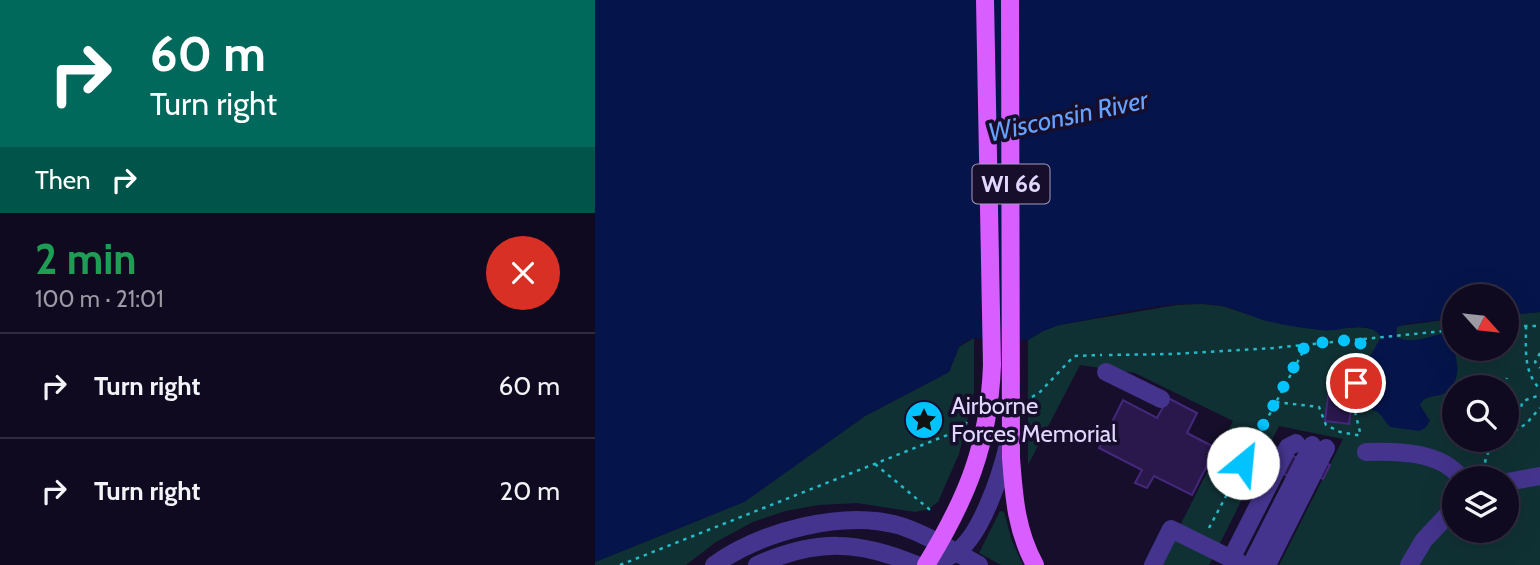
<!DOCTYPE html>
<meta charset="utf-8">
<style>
:root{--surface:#100a20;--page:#1e182d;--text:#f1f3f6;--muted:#9c9aa5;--line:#302b3e}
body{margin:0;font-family:Cabin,sans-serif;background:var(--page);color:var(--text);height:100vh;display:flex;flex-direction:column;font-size:26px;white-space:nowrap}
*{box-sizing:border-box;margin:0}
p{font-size:23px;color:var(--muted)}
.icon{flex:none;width:38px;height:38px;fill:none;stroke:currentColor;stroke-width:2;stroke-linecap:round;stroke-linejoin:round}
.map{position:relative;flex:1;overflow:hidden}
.drawer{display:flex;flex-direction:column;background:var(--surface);width:595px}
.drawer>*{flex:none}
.guide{background:#00695c;color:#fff;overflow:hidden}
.needle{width:46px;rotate:117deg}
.buttons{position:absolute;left:847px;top:284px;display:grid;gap:14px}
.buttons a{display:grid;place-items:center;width:77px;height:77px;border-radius:50%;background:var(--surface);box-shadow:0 7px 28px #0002,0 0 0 2px var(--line);font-size:35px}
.pin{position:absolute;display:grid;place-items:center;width:60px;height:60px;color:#fff;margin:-30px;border:4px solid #fff;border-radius:50%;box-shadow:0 2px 7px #0007}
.me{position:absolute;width:77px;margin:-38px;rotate:28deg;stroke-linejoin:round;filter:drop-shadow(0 0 5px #0008)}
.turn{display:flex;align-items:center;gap:24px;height:147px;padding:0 35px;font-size:32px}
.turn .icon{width:91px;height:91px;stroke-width:2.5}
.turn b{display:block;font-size:49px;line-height:60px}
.then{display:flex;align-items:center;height:66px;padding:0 35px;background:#0003;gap:14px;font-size:26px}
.round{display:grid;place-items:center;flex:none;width:74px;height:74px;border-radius:37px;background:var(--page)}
.overview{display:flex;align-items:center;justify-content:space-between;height:119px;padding:0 35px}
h1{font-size:42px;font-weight:800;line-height:52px;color:#1e9e55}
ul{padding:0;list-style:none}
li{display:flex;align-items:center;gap:21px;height:105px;padding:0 35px;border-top:2px solid var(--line)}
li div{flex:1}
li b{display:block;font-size:26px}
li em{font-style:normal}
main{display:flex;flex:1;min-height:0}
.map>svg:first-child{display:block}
.green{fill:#103134;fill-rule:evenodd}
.water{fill:#05154b}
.building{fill:#2a184d;stroke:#44287b;stroke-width:2}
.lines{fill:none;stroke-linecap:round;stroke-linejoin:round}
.path{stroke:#24b9c6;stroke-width:2.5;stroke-dasharray:3.5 5;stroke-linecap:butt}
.minor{stroke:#44348d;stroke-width:18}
.major{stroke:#d95eff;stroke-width:18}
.route{stroke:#03c3ff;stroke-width:12;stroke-dasharray:0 21.6}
.labels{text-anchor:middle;stroke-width:7;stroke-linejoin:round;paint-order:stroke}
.shield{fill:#160e2a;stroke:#a49bbf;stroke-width:2}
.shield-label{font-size:23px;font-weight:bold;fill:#e1d7ff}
.poi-label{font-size:24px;fill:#e1d7ff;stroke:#160e2a;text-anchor:start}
.water-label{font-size:26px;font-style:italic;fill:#65a2ff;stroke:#160e2a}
</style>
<main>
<section class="drawer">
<div class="guide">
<div class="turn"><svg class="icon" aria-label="right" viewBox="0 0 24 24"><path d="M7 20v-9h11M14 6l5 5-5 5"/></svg><div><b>60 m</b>Turn right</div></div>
<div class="then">Then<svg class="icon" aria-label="right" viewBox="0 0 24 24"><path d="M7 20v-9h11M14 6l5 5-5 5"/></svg></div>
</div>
<div class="overview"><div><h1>2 min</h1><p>100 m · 21:01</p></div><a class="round" style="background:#d93025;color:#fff"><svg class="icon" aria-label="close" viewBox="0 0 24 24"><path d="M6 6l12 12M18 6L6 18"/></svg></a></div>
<ul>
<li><svg class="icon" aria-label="right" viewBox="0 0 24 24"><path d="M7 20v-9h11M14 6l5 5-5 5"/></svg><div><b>Turn right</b></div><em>60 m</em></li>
<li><svg class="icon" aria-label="right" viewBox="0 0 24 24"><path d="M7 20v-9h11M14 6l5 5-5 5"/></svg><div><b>Turn right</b></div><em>20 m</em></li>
</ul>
</section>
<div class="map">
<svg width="945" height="565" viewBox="0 0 945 565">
<rect width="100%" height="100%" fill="#160e2a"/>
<g class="green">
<path d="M606,304L627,306L670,320L726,330L763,327L778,329L859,319V348H912V315L945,312V565H684L748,439L684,426L614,565H565L638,421L540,373L485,365L433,465V340L448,331L464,325L582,305ZM859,387H912V439H859ZM859,478H912V530H859Z"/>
<path d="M379,338V392L364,454L346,495L343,502L334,509L320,512L262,503L224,505L190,511L158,522L121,542L91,565H0V562L149,502L270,416L354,372L364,347Z"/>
<path d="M405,511L409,512L417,541L428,565H406L384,553Z"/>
</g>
<path class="water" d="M0,0H945V312L912,315V296H859V319L814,323L802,327L801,337C815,344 831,338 846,334L859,340C858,352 864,362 862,374C855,406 833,388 825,405L835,421L830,428L824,431L795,427C782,411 787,412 767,407L769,367L786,337C774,318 744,333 726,330C707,328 686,325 668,320C653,315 638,307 622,305C571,299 515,316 464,325L448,331L433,340L379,338L371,341L364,347L354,372L270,416L149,502L0,562Z"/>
<g class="building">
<path d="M735,380L768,384L767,396L758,394L754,424L730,421Z"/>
<path d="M573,398L602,413L592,433L621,448L597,495L559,476L552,488L540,483L547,470L504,448L528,400L562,418Z"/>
<path d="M675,444L704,459L708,452L735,465L728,479L715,473L695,477L681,470L677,477L662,469Z"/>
</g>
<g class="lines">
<g class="path">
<path d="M912,326H945"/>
<path d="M931,326C931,348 928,372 945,389"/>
<path d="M945,353L940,362L945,368"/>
<path d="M514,355L576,354L678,348L859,330"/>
<path d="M761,383L766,339"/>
<path d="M909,387L912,378"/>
<path d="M760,395L759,408L766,436"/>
<path d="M437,397L445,392L479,356L507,355"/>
<path d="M681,402L724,407L731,425L745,432L767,436"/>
<path d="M912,411L917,418H922L928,401L945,395"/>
<path d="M912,435L931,424L945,408"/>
<path d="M280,464L334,509V515"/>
<path d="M889,471L891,456L903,439"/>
<path d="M614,528L711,346"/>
<path d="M25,565L370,428L373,416"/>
</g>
<g class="minor">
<path d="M511,372L566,399"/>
<path d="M771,452C801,451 846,451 866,478"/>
<path d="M912,482L945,476"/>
<path d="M636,559L693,447L701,443"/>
<path d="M119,565C167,531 249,509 306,526C333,535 358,551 384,565"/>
<path d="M162,565C221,539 263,540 322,565"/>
<path d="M335,565C343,561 353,558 360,553C386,537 406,474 413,445"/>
<path d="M558,565L576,529L645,563"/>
<path d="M656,565L717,445"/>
<path d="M672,565L731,448"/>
<path d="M814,565L829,540L859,508"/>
</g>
<g class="major">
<path d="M415,0L416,458C419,497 421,530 440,565"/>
<path d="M331,565C372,498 394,445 397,365L390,0"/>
</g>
</g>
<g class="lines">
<path class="route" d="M648,463L711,344L766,339L761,383"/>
</g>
<defs>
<g id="sight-disc" transform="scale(2.0125)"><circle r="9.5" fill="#03c3ff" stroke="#160e2a"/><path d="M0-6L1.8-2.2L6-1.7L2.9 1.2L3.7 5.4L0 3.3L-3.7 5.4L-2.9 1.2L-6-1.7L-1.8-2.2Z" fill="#111"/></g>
</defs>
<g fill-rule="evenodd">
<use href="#sight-disc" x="329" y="420"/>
</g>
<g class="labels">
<rect class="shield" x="377.5" y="164.5" width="77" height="39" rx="5"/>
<g class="shield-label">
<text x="416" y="192">WI 66</text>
</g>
<g class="poi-label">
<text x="356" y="414">Airborne<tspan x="356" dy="28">Forces Memorial</tspan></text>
</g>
<g class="water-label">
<text transform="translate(473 116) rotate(-12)" y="9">Wisconsin River</text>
</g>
</g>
</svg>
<div class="buttons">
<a><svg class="needle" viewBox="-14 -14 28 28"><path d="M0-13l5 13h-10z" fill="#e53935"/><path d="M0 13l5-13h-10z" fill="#9c9aa5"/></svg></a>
<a><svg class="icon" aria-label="search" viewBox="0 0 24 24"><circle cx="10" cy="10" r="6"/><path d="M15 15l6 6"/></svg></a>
<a><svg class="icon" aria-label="layers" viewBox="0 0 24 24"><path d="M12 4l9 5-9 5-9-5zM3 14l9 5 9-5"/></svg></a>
</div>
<div class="pin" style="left:761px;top:383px;background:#d93025"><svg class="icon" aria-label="arrive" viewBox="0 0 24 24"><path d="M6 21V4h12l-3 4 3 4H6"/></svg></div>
<svg class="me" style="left:648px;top:463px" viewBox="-20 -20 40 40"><circle r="19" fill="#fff"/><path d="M0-13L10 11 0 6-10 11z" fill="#03c3ff"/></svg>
</div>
</main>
